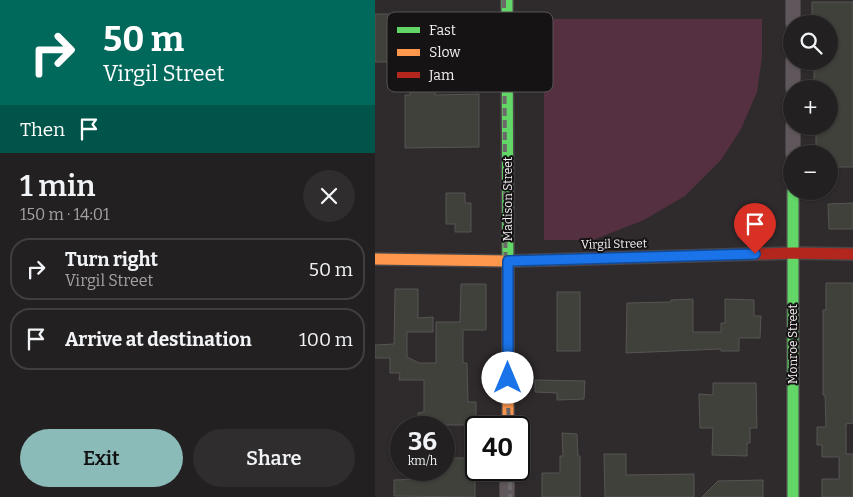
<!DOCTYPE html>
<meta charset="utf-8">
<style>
:root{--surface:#232021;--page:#2f2d2e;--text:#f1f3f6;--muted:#a3a3a5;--line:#403e3f;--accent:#8bbbb9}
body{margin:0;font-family:Bitter,serif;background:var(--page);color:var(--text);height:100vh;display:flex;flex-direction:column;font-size:19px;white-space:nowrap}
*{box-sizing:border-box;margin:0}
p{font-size:16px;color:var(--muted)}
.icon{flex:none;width:28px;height:28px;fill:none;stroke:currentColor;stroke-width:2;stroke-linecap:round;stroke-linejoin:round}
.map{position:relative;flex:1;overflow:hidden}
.side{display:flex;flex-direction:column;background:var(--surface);width:375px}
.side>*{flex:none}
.guide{background:#00695c;color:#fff;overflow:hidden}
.buttons{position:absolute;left:408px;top:15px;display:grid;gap:10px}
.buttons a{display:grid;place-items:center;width:55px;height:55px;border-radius:50%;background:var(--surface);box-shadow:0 1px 4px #0004,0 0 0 1px var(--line);font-size:25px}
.speed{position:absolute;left:15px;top:416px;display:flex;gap:10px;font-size:25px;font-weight:700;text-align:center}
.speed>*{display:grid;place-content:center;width:65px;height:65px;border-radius:50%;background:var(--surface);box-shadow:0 1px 4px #0004,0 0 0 1px var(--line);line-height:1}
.speed small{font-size:12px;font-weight:400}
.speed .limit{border:2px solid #111;border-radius:8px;background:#fff;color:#111}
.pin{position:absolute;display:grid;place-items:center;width:42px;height:42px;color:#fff;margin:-51px -21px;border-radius:50% 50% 50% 0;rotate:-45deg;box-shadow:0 0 5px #0007}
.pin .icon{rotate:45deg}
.me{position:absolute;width:55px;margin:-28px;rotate:0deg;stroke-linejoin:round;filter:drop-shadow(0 0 4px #0008)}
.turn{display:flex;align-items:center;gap:18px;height:105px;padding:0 20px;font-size:22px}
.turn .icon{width:65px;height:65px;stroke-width:2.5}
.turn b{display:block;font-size:35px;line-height:42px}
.then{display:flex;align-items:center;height:48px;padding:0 20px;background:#0003;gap:10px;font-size:19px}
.round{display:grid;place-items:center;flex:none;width:52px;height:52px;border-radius:26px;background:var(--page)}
.overview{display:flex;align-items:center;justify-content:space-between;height:85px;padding:0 20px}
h1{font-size:30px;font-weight:600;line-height:38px}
.button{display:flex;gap:10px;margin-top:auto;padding:10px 20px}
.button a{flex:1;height:58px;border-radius:30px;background:var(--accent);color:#111;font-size:20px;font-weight:600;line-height:58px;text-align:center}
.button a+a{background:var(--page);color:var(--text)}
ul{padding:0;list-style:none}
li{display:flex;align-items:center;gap:15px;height:62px;margin:0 10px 8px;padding:0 10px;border:2px solid var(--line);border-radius:20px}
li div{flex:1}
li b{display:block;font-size:19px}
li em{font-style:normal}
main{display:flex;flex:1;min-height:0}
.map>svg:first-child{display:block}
.green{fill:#543040}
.building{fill:#40413a;stroke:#565554}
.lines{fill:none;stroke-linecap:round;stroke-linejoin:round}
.street-casing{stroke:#4a4648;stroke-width:16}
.fast-casing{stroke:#4a4648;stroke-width:14}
.slow-casing{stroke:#4a4648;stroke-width:14}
.jam-casing{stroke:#4a4648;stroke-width:14}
.street{stroke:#5f575b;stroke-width:14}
.fast{stroke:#63d668;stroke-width:11}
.slow{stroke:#ff974d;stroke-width:11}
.jam{stroke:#b3261e;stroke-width:11}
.rail{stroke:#6c6769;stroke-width:4;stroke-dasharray:8 4;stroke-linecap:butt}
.route-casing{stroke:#114b97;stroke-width:12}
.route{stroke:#1a73e8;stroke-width:9}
.labels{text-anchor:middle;stroke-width:4;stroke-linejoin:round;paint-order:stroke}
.street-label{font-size:12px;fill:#f4eff1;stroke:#161314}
.key{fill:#161314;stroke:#595556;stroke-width:1}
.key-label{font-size:14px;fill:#f4eff1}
</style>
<main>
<section class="side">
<div class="guide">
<div class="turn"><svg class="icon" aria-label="right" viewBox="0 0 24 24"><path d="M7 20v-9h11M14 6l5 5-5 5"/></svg><div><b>50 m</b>Virgil Street</div></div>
<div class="then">Then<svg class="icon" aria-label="arrive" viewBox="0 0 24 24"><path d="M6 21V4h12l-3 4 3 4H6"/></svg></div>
</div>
<div class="overview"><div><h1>1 min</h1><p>150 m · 14:01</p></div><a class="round"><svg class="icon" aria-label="close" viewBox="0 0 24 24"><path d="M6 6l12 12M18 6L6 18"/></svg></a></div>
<ul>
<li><svg class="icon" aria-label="right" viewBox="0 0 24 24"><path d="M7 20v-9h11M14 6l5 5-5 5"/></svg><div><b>Turn right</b><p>Virgil Street</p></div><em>50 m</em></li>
<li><svg class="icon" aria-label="arrive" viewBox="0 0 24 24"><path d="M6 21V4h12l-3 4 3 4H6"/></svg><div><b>Arrive at destination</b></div><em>100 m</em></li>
</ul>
<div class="button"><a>Exit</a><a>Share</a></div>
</section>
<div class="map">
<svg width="478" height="497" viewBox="0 0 478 497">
<rect width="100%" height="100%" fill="#2f2a2c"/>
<path class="green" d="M169,19H387V57L382,92L366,129L346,160L310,196L269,220L218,240H169Z"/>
<g class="building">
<path d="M437,2H478V167H454V154H441V126H454V89H439V61H454V24H437Z"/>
<path d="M0,14H60V95L104,94V147L30,148V95H35V62H0Z"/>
<path d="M71,193H90V203H96V232H80V224H71Z"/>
<path d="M478,203V229H454L453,204Z"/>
<path d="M451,283H478V423L471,424V454H478V497H447V479H464V457H447V445H442V427H451L450,395H448V310H451Z"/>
<path d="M86,284H111V330H88V363H92L93,402H101V425H43V413L49,412V380H24L25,373H15V358H0V345L19,344L20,289H43V318L58,317V332H32V357L44,363H61V322H85Z"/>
<rect x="182" y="292" width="23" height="59"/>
<path d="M318,299V332H346V323H350V299L379,300V316H386L385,338H364V351H346V349L251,353L252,303L296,302V300Z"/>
<path d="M160,380L210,381L209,399L182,400V393L160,392Z"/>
<path d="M338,383H381L382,428H375V443H372V456L337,455L338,428H325L324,394L338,395Z"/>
<path d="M187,433L202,434L203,456H205V497H167V473H185V456H188Z"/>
<path d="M229,454H251V475L319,474V497H230Z"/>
<path d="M69,458H100V497L19,496V480L49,479V470H69Z"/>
<path d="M388,480V497H327L343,481Z"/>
</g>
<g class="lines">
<g class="street-casing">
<g id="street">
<path d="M418,24V0"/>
<path d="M418,89V61"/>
<path d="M418,154V126"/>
<path d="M132,497V470"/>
</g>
</g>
<g class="fast-casing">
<g id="fast">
<path d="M132,0L133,291"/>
<path d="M418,191V497"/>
</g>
</g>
<g class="slow-casing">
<g id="slow">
<path d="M0,259L131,261L208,259"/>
<path d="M133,291V428"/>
</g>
</g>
<g class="jam-casing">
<path id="jam" d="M208,259L418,253L478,254"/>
</g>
<use href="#street" class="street"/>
<use href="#fast" class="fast"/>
<use href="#slow" class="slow"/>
<use href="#jam" class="jam"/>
<g class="rail">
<path d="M129,0L131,346L134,428"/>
<path d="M135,470V497"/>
</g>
</g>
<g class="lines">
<g class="route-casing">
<path id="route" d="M133,378V261L380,254"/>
</g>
<use href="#route" class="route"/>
</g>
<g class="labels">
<g class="street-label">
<text transform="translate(133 199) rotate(-90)" y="4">Madison Street</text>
<text transform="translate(239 244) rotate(-1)" y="4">Virgil Street</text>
<text transform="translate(418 344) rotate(-90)" y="4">Monroe Street</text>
</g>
</g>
<rect x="12" y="12" width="166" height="80" rx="8" class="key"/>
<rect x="22" y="27" width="23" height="6" fill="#63d668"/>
<rect x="22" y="49" width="23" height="7" fill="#ff974d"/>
<rect x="22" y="72" width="23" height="6" fill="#b3261e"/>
<g class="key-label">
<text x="54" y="35">Fast</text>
<text x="54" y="57">Slow</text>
<text x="54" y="80">Jam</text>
</g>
</svg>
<div class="buttons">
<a><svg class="icon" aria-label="search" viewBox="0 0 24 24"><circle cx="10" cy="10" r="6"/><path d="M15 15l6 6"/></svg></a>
<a>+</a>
<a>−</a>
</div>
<div class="speed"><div>36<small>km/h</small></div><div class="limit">40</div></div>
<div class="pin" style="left:380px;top:254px;background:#d93025"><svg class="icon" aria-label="arrive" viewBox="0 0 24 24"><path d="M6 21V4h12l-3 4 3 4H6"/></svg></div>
<svg class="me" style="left:133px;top:378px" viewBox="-20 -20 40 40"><circle r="19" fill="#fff"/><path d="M0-13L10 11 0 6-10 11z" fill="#1a73e8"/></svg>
</div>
</main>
